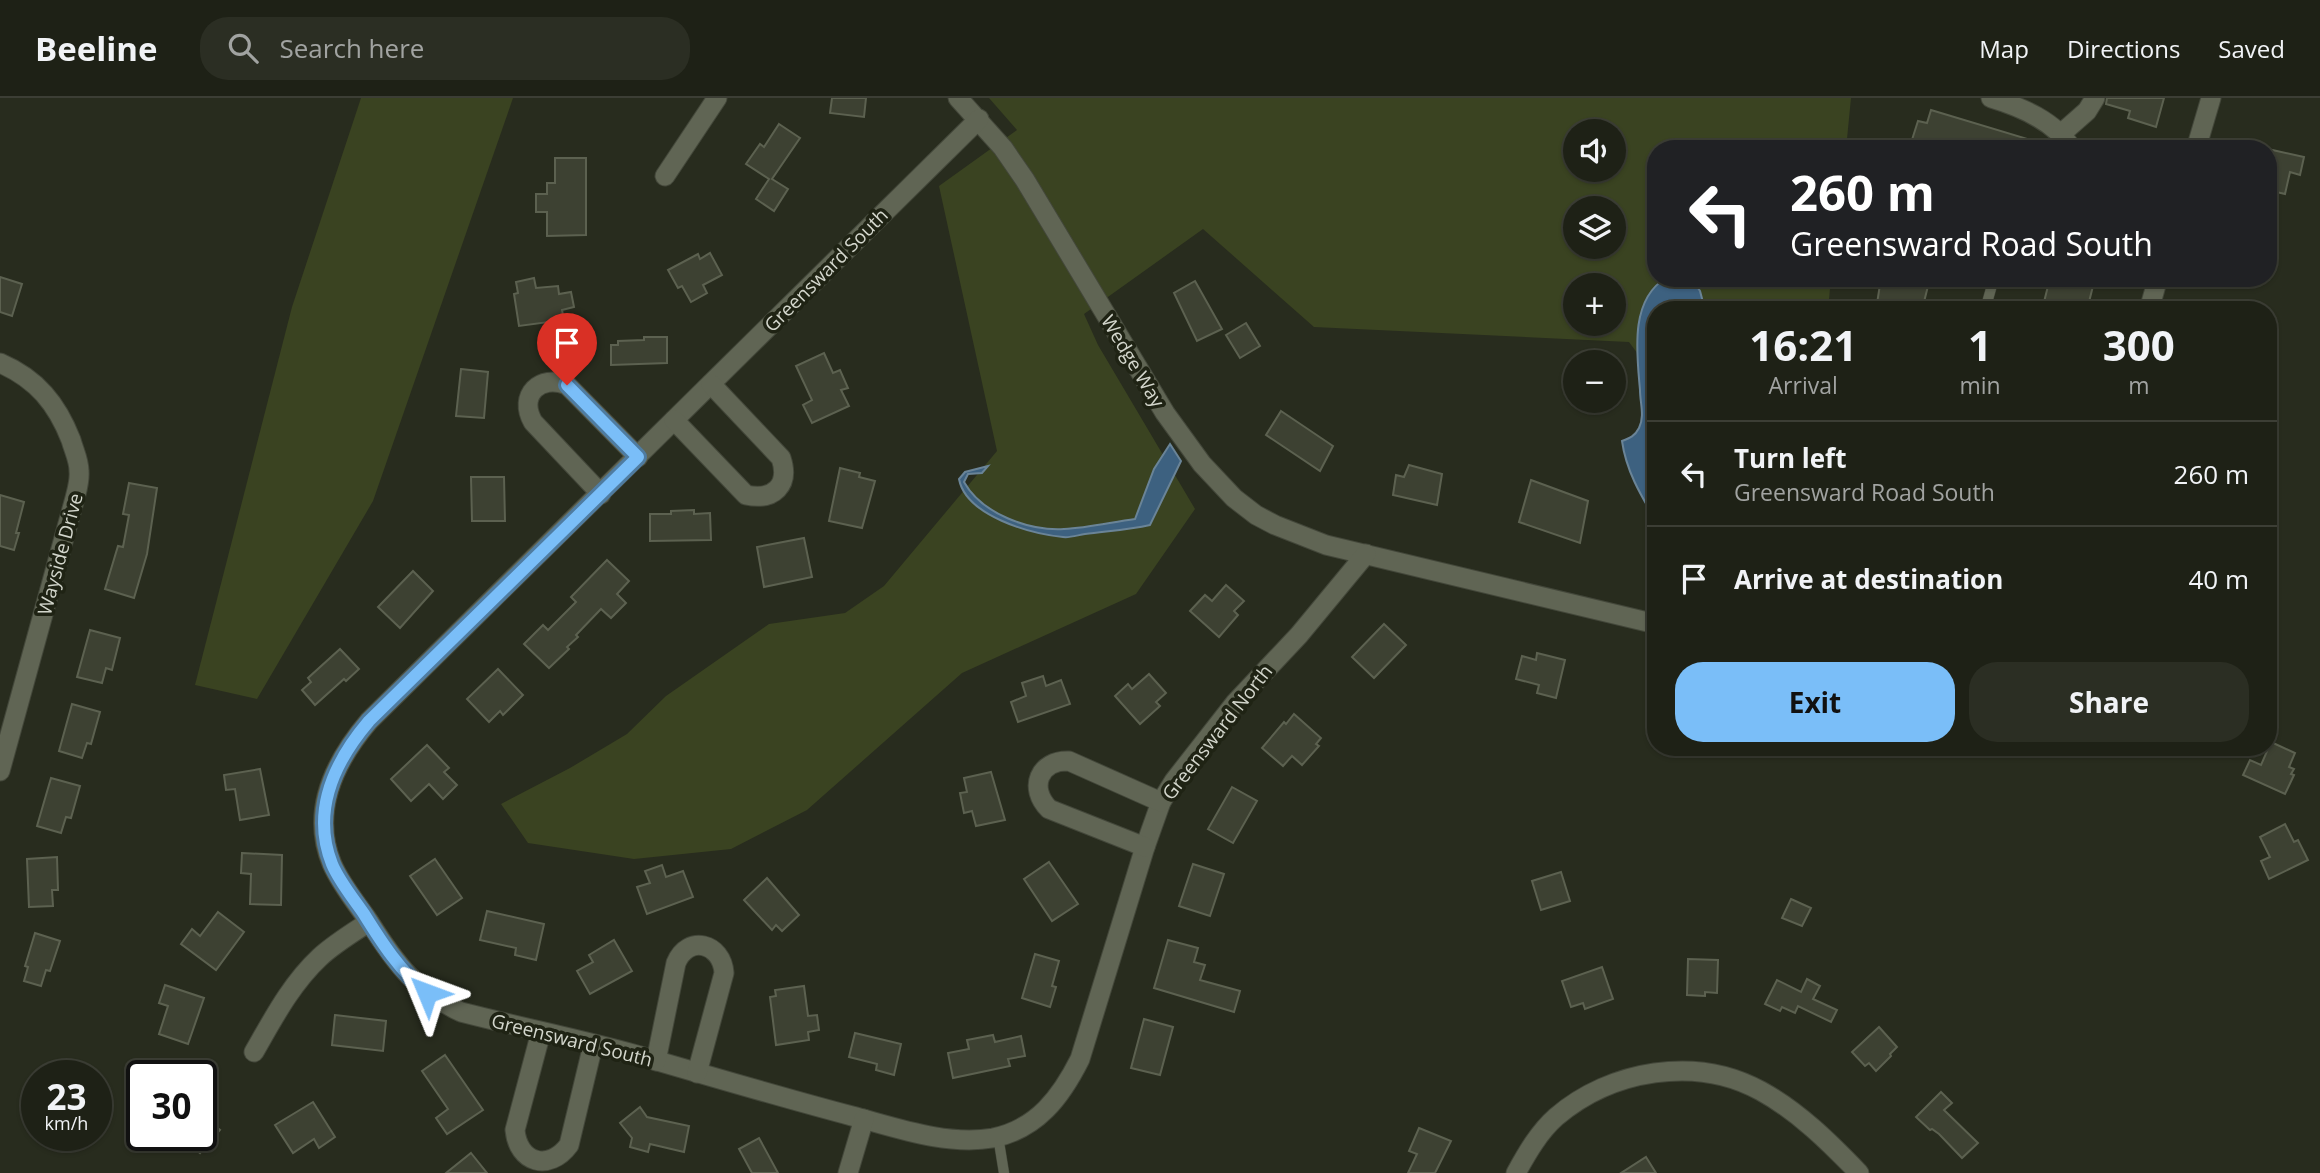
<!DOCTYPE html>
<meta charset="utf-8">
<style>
:root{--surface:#1e2116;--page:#2b2e23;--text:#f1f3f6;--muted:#a1a3a1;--line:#3c3e35;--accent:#7abef8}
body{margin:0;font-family:"Open Sans",sans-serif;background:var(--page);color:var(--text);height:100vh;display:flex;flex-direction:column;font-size:26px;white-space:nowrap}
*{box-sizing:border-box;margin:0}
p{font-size:23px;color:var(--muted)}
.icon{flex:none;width:38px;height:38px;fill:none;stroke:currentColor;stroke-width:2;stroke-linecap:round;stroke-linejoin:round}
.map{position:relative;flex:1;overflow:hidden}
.side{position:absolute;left:1647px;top:203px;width:630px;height:455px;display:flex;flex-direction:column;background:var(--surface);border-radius:28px;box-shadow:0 2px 5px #0004,0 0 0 2px var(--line)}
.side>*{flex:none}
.guide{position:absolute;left:1647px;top:42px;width:630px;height:147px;border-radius:28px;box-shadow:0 2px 5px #0004,0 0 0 2px var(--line);background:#202124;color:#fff;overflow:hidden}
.tools{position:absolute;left:1563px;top:21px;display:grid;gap:14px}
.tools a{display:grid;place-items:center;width:63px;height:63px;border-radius:50%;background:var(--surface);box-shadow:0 2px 5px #0004,0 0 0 2px var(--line);font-size:35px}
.speed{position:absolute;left:21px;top:962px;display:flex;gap:14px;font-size:35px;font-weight:700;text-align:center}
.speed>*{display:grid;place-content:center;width:91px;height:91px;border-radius:50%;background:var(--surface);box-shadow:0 2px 5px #0004,0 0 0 2px var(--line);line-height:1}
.speed small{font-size:18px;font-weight:400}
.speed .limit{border:4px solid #111;border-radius:10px;background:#fff;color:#111}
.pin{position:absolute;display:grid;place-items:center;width:60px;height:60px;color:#fff;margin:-72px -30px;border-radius:50% 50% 50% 0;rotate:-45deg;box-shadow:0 0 7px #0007}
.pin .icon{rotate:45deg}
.me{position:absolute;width:77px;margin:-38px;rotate:314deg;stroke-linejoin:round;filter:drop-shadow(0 0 5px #0008)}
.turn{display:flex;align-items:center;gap:24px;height:147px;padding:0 28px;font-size:32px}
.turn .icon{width:91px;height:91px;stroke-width:2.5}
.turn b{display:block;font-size:49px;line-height:60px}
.eta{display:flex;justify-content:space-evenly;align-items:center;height:119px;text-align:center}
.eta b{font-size:42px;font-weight:700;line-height:49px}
.button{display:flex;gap:14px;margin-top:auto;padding:14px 28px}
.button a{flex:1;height:80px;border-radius:28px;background:var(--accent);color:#111;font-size:28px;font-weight:700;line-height:80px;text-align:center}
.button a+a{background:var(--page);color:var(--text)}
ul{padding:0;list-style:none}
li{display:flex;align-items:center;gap:21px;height:105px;padding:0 28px;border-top:2px solid var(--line)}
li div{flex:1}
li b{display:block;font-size:26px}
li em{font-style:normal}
header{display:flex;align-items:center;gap:42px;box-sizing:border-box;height:98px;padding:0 35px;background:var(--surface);border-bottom:2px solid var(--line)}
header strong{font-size:33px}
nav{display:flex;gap:38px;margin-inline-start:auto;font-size:24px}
.search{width:490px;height:63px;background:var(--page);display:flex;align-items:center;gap:18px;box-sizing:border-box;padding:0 24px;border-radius:28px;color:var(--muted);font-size:26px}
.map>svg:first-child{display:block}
.green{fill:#3a4321;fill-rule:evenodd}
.water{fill:#3d6180;stroke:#6a8497;stroke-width:2}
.building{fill:#3d4132;stroke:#5c6150;stroke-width:2}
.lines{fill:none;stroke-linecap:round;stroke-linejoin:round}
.service-casing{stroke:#43473a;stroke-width:11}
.minor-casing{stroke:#43473a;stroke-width:21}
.service{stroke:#606554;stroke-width:10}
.minor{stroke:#606554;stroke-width:19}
.route-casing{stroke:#4f7ca1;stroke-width:18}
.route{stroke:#7abef8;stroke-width:12}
.labels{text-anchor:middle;stroke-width:7;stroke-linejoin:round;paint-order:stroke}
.street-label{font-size:19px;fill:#d3d6cc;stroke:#1f2314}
</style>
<header>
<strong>Beeline</strong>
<div class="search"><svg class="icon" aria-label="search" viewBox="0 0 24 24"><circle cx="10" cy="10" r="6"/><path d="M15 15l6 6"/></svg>Search here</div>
<nav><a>Map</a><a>Directions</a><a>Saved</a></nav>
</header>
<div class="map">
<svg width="2320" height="1075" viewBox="0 0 2320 1075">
<rect width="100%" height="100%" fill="#282c1e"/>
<g class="green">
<path d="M361,0H513L373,403L257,601L195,587L292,209Z"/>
<path d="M989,0H1851L1846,51H1656V180H1831L1828,212H1656L1655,279L1629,244L1314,229L1203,131L1084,216L1098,247L1195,411L1136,496L962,575L807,712L731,751L634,761L528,745L501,706L570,670L627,636L666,598L769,526L845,515L884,488L997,353L939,88L1017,32ZM1575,33H1614V72H1575ZM1575,110H1614V149H1575ZM1575,187H1614V226H1575Z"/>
</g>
<g class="water">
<path d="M1666,180H1691L1700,193L1705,212H1656L1655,421C1640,396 1626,372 1622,343C1630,340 1635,338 1639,330C1645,318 1640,305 1640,292C1637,257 1629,202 1666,180Z"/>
<path d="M1170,346L1181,363L1150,427C1128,432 1107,433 1085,436C1078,437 1070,440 1063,439C1031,436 966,418 959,381L965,374L988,368L982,375L968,376L964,384C982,416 1029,433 1064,431C1088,430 1112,424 1135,421L1154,371Z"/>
</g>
<g class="building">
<path d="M832,0H866L864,19L830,15Z"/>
<path d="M2107,0H2164L2156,29L2128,20L2130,13L2106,6Z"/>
<path d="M1931,12L2047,47L2046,51H1919L1910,48L1918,23L1927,25Z"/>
<path d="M779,26L800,40L772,81L788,91L774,113L756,101L769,81L746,66L760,46L764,49Z"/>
<path d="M2268,51L2304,59L2300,77L2290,74L2285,96L2268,92Z"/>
<path d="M555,60H586V137L547,138V114H536V96H547V85H555Z"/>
<path d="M710,155L722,177L703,187L707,195L691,204L682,188L678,190L668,172L698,156L700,161Z"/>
<path d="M0,179L22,186L12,218L0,214Z"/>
<path d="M534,180L536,190L558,188L559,196L571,194L574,209L562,212L564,222L519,228L514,196L518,195L516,184Z"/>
<path d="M1881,180H1930L1922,212H1876Z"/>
<path d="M2050,180H2095L2087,212H2042Z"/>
<path d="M1195,183L1222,231L1197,243L1174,195Z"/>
<path d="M1246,225L1260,248L1240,260L1226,237Z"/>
<path d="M644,239H667V265L611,267V247H618V243L644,242Z"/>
<path d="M824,255L833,275L840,272L848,290L841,292L849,308L812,325L803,307L812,302L796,268Z"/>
<path d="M461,271L488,274L484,320L456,318Z"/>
<path d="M1281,313L1333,348L1320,373L1266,337Z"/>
<path d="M1409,367L1442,376L1437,407L1393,397L1396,377L1404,379Z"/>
<path d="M840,370L860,375L859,379L875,383L862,430L829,423Z"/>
<path d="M471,379H504L505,423H472Z"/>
<path d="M1531,382L1588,403L1580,445L1519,424Z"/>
<path d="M129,385L157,390L147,456L134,500L105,491L118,448L123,449L129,417L123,416Z"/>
<path d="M0,397L24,404L16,435H19L14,452L0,448Z"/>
<path d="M694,412V416L710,415L711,442L650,443V416H671V413Z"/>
<path d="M804,440L812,479L764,489L757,449Z"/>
<path d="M607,462L629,483L617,496L626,505L611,520L601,511L576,537L578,539L567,549L569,551L549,570L524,546L543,527L548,532L576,504L571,499Z"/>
<path d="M413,473L433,493L400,530L378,509Z"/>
<path d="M1226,487L1244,503L1234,513L1238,517L1219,539L1190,513L1205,497L1212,503Z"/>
<path d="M1384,526L1406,547L1374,580L1352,559Z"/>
<path d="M90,532L120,540L112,572L106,570L102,585L77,579Z"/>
<path d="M340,551L359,571L346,583L344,581L315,607L302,592L311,584L308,580Z"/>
<path d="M1537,555L1565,562L1556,600L1537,595L1539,587L1516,581L1522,558L1536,562Z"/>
<path d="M498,571L523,597L503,617L500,613L489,624L467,601Z"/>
<path d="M1149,576L1166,595L1156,604L1160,608L1140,626L1115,598L1128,586L1132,591Z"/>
<path d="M1043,578L1046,588L1061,582L1070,606L1018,624L1011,604L1026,598L1022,585Z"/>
<path d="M72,606L100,614L91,646L87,645L82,660L59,653Z"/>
<path d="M1294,616L1321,640L1316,646L1319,648L1302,667L1292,658L1283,668L1262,650L1284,624L1286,626Z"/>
<path d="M2271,644L2295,655L2289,669L2294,671L2291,676L2294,677L2285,696L2243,677L2250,662L2261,667Z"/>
<path d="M427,647L449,670L444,674L457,687L443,701L429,686L411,703L391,681Z"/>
<path d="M260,671L269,717L240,722L235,691L226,692L224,677Z"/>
<path d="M991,674L1005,722L976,728L972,713L964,715L960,695L967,694L964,680Z"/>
<path d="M51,680L80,688L71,720L66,719L61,735L37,728Z"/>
<path d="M1232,689L1257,703L1233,745L1208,731Z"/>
<path d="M2285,726L2294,744L2298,742L2308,762L2269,781L2261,763L2270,759L2260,739Z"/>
<path d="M242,755L282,757L281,807L250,806L251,776L241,775Z"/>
<path d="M57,759L58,792H52L53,808L29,809L27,761Z"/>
<path d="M435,761L462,800L437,817L410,778Z"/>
<path d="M1049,764L1078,806L1052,823L1024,781Z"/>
<path d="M1193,766L1224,776L1210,818L1179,808Z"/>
<path d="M662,767L666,779L683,773L693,799L647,816L637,789L650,785L645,773Z"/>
<path d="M1561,774L1570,803L1541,812L1532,783Z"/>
<path d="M767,780L799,817L782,833L776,827L772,832L744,802Z"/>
<path d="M1791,801L1811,810L1802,828L1782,820Z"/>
<path d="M487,813L544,826L536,862L515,857L516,850L480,842Z"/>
<path d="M218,814L244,834L216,872L181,846L192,831L200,838Z"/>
<path d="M35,835L60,843L50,873L46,872L41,888L24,883L28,869L25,868Z"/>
<path d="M614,842L632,873L590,896L577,873L593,864L589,857Z"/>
<path d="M1168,842L1198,850L1194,864L1205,867L1200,882L1240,893L1234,914L1154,890Z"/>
<path d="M1035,856L1059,863L1052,888L1056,889L1050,909L1022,900Z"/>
<path d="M1688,861L1718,862L1717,895L1705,894V898L1687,897Z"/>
<path d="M1602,869L1613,901L1585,911L1583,905L1571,909L1562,883Z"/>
<path d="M1807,881L1820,888L1813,901L1837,912L1831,924L1798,908L1795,915L1782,909L1780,913L1765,906L1777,882L1801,894Z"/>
<path d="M165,887L204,900L188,946L159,936L168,908L159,905Z"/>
<path d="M804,888L808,918L817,917L819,932L808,934L809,942L776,947L770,899L776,898L775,892Z"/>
<path d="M335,917L386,923L383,953L332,947Z"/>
<path d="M1144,921L1173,929L1160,977L1131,970Z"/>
<path d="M1879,929L1897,949L1890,956L1891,958L1876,973L1869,965L1865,968L1852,954Z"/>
<path d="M855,935L901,946L894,977L876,972L877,966L849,959Z"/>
<path d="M993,937L995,944L1021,938L1025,958L1008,961L1010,968L953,980L948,955L969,951L967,942Z"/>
<path d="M445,957L483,1012L447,1036L436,1020L448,1011L422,973Z"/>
<path d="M1941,994L1952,1005L1944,1012L1978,1045L1962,1060L1939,1036L1932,1031L1930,1032L1916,1019Z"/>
<path d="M313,1004L335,1039L319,1050L314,1041L293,1055L275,1027Z"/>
<path d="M640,1009L647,1019L689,1028L684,1054L650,1046L648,1054L630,1049L632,1040L620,1025Z"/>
<path d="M201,1017L220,1032L200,1055L179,1038H201Z"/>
<path d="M1419,1030L1451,1043L1435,1075H1408L1417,1056L1409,1053Z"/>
<path d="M759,1040L778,1075H752L739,1051Z"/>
<path d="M471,1055L487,1075H446Z"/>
<path d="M1646,1059L1656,1075H1621Z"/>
</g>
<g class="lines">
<g class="service-casing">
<g id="service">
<path d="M1985,212L1994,180"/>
<path d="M998,1038L1004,1075"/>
</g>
</g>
<g class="minor-casing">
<g id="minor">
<path d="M958,0L1003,50L1025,82L1165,315L1202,366L1234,400L1256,417L1275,427L1326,447L1656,526"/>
<path d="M1991,0C2021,9 2055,23 2072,51"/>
<path d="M979,21L369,623C335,663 310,713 332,766C341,787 358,807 370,825C396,866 416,893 461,914C519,929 579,941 637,957C709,978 780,999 852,1018C897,1030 947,1048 993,1040C1037,1031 1061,999 1080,961L1145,749L1161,704L1174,683L1235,605L1299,537L1366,456"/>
<path d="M2062,35L2087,13L2095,0"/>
<path d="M2196,51L2211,0"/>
<path d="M665,78L717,0"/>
<path d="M2149,212L2158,180"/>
<path d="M0,265C37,281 57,306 71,342C74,353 79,362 79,373C80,382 77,392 75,400L0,673"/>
<path d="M674,322L746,397C774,403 790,387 781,360L711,286"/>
<path d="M601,396L533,324C518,297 540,276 567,287L638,359"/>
<path d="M1145,749L1049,711C1028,690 1039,662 1069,663L1161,704"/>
<path d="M541,934L515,1032C518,1065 549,1074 569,1047L593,947"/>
<path d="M254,954C273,921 291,886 320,859C334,846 352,835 369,824"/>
<path d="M656,963L676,865C688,836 722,845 724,875L697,975"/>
<path d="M848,1075L864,1021"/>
<path d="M1516,1075C1527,1055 1539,1034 1556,1019C1611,972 1696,957 1761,993C1799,1014 1829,1044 1859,1075"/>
</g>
</g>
<use href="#service" class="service"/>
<use href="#minor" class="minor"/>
</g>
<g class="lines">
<g class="route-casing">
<path id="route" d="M427,895C400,873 382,845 364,816C353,800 339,783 332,766C311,713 335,663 369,623L638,359L567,287"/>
</g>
<use href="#route" class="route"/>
</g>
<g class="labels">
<g class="street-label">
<text transform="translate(826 172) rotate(-45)" y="7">Greensward South</text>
<text transform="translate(1133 263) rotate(59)" y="7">Wedge Way</text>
<text transform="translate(60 456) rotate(-75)" y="7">Wayside Drive</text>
<text transform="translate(1217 634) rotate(-52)" y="7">Greensward North</text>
<text transform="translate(572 942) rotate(14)" y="7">Greensward South</text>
</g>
</g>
</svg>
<div class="tools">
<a><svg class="icon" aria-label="sound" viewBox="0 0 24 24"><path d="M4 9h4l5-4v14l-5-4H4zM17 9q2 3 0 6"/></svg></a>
<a><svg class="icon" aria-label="layers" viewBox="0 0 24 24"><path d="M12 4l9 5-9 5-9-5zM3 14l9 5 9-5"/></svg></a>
<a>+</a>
<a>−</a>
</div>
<div class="speed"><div>23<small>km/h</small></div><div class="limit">30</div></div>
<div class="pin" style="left:567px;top:287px;background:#d93025"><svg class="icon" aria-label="arrive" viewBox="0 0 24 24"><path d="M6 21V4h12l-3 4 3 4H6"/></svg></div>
<svg class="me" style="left:427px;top:895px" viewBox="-20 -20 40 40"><path d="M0-17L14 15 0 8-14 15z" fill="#7abef8" stroke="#fff" stroke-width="4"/></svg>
<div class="guide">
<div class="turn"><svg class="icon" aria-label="left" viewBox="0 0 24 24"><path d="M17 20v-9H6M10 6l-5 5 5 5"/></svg><div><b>260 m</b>Greensward Road South</div></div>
</div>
<section class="side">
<div class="eta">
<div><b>16:21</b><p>Arrival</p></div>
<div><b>1</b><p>min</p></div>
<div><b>300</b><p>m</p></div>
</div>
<ul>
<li><svg class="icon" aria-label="left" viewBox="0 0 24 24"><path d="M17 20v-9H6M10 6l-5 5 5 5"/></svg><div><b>Turn left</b><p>Greensward Road South</p></div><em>260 m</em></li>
<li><svg class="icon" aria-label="arrive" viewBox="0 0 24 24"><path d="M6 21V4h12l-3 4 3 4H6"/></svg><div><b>Arrive at destination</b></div><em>40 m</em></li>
</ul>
<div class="button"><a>Exit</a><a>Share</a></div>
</section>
</div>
